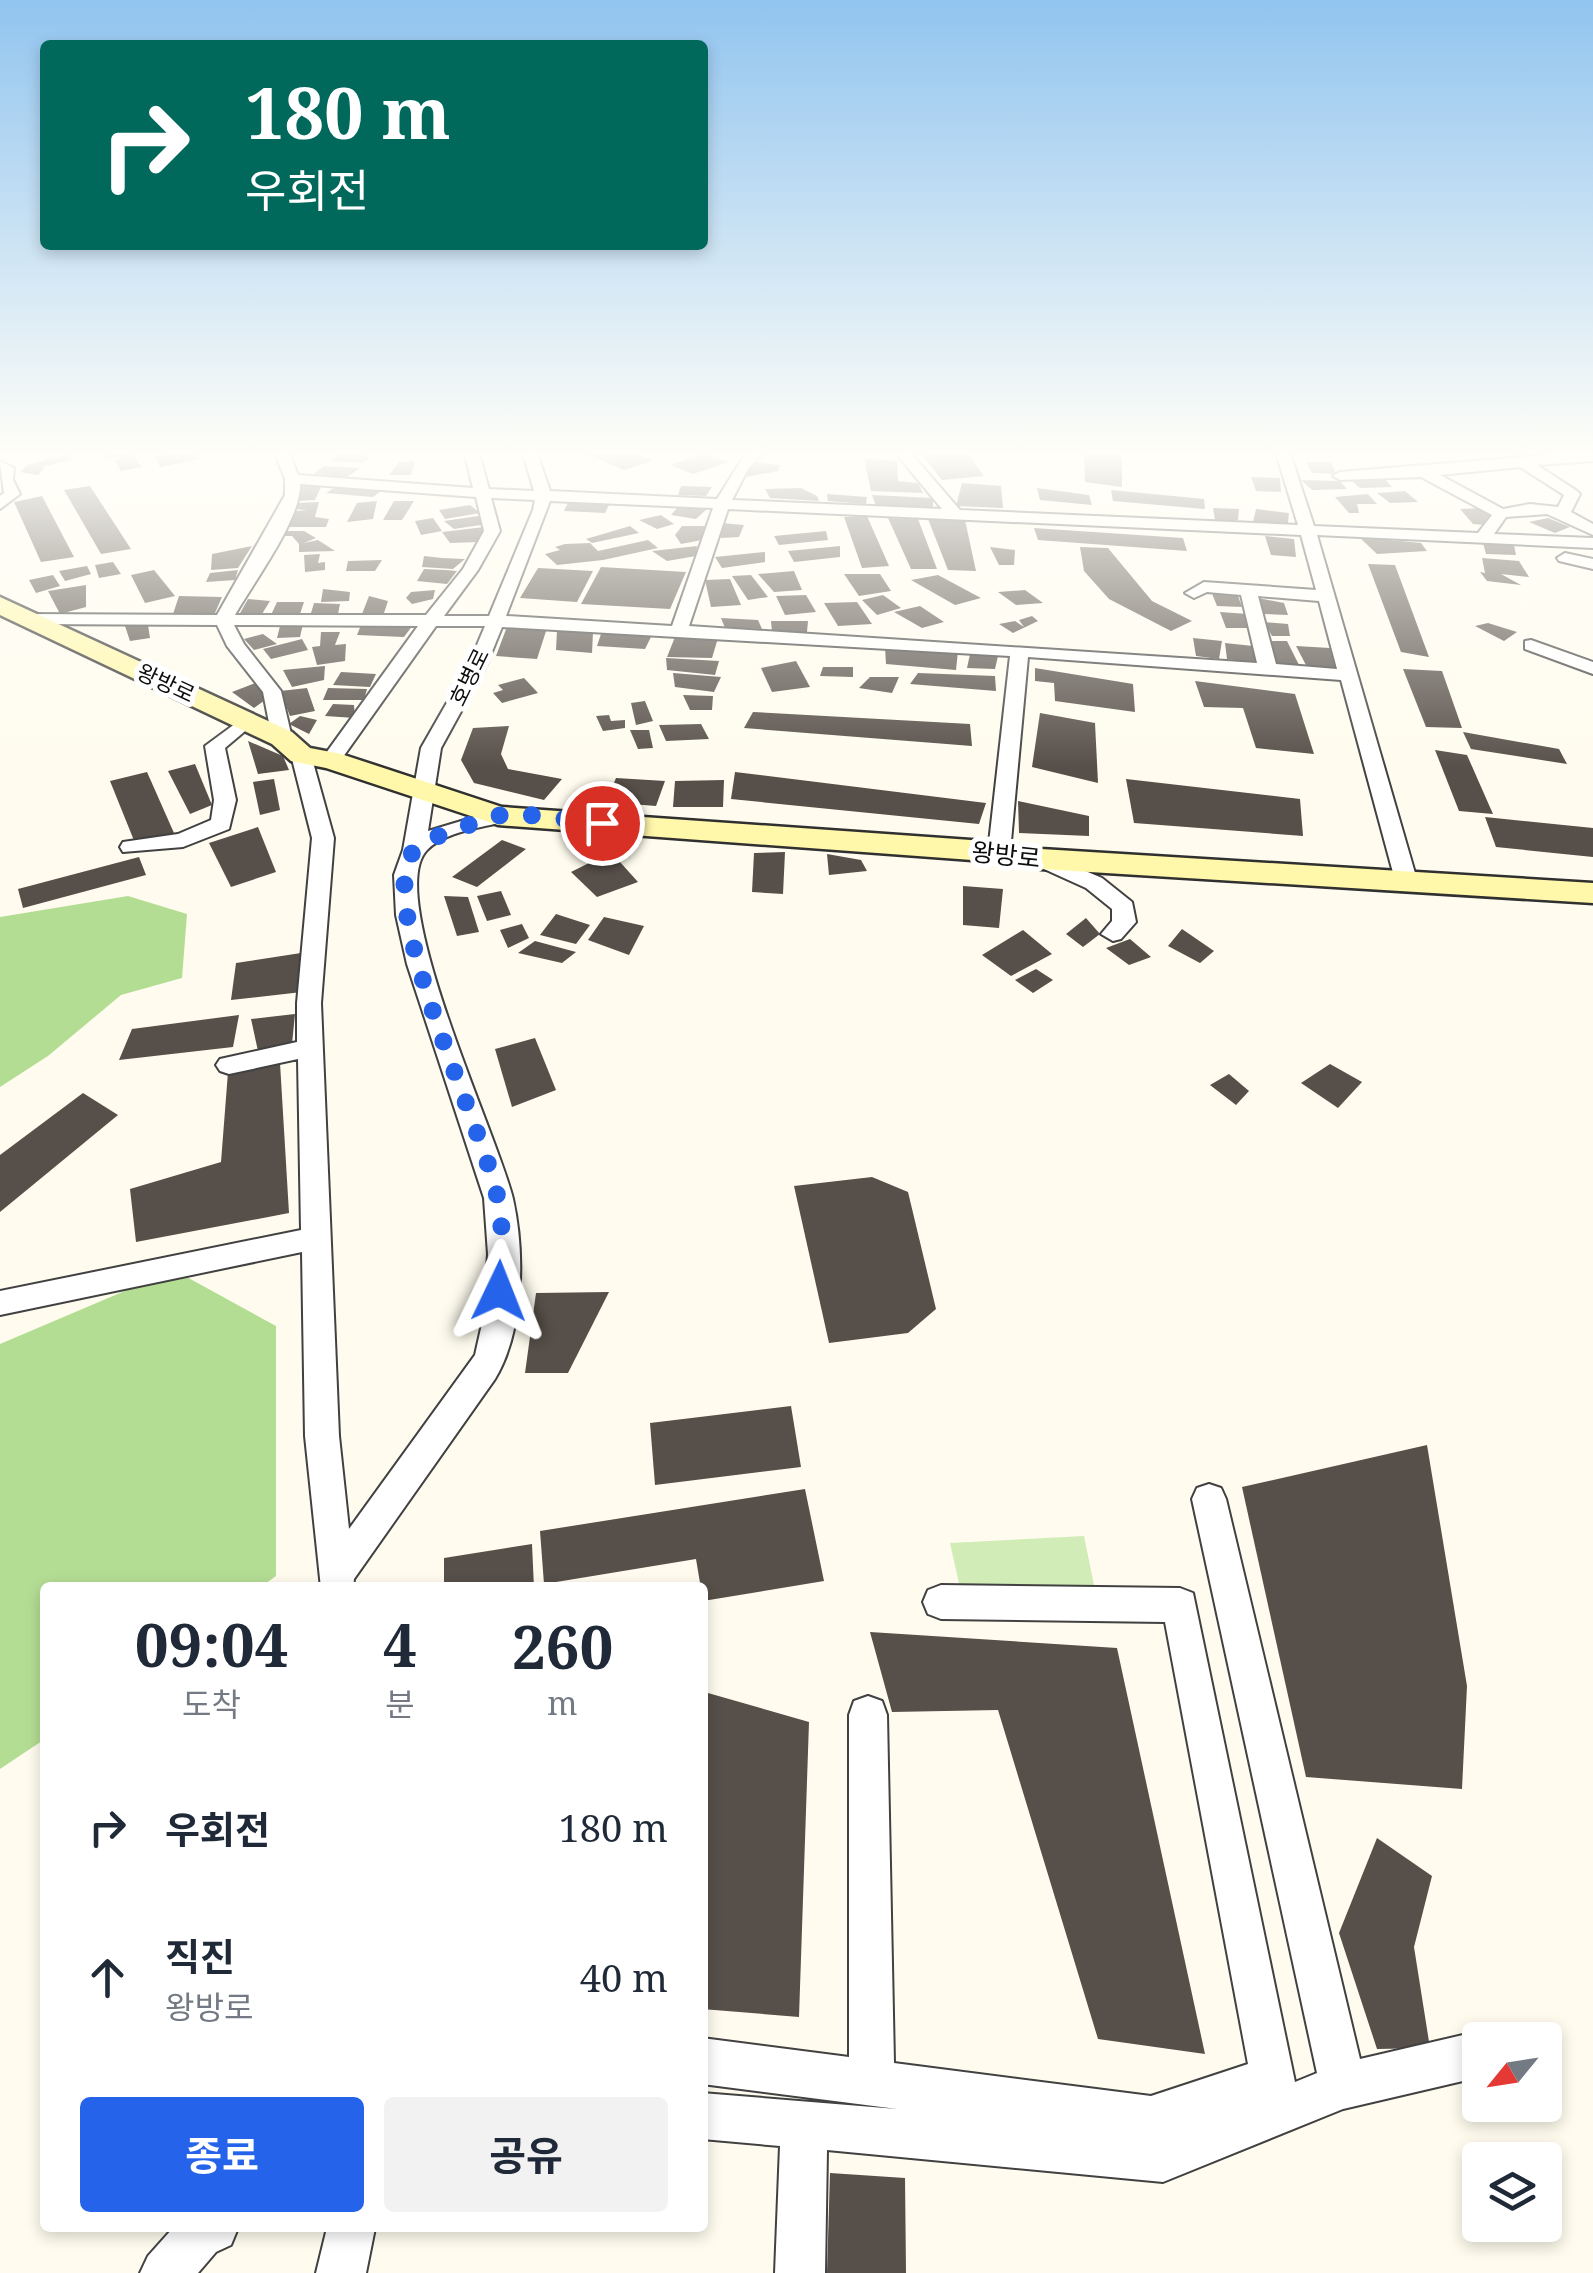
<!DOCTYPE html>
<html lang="ko">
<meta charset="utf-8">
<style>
:root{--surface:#fff;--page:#f2f2f3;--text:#1f2937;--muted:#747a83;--accent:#2563eb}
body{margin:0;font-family:"Noto Serif","Noto Sans KR",serif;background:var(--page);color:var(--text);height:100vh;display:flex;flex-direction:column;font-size:38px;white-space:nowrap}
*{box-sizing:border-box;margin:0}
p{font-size:32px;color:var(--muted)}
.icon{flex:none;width:55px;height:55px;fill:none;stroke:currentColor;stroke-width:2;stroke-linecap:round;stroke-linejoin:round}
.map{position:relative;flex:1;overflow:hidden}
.panel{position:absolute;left:40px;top:1582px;width:668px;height:650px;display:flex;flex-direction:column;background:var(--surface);border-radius:10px;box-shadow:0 5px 15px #0003}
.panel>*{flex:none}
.top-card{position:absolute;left:40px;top:40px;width:668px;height:210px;border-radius:10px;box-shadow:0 5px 15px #0003;background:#00695c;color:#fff;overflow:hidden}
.needle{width:65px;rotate:240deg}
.controls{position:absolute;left:1462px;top:2022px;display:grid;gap:20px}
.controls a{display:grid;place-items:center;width:100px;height:100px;border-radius:10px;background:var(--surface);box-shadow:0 5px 15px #0003;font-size:50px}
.pin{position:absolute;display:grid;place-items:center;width:85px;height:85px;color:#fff;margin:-42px;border:5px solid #fff;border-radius:50%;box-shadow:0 2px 10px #0007}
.me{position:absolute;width:110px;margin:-55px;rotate:2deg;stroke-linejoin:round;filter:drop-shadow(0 0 8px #0008)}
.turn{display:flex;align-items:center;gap:35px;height:210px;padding:0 40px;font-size:45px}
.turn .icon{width:130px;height:130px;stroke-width:2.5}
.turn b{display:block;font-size:70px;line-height:85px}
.eta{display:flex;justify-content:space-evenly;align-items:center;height:170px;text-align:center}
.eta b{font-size:60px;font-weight:700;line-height:70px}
.primary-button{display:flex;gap:20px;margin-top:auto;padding:20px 40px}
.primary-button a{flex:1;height:115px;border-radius:10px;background:var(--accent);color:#fff;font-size:40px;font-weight:700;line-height:115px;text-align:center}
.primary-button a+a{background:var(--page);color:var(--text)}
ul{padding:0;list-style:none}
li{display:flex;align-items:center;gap:30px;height:150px;padding:0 40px}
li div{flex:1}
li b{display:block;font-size:38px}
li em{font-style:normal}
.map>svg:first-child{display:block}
.green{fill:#d1ecb6}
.forest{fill:#b4dd94}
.building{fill:#574f49}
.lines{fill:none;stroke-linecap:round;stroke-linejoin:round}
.street-casing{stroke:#414141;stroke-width:4}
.secondary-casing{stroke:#303030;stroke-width:5}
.street{fill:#fff;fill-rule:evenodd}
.secondary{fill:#fff7aa;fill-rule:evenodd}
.route{stroke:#2563eb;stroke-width:18;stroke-dasharray:0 32.4}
.labels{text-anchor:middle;stroke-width:10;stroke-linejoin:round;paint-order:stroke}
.far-street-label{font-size:22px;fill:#0e0e0e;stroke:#fff}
.street-label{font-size:25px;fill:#0e0e0e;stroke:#fff}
</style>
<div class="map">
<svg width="1593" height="2273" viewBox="0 0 1593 2273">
<rect width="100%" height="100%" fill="#fffcef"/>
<path class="green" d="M1084,1536L1094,1585L960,1588L950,1543Z"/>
<g class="forest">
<path d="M128,896L187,914L182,978L121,995L48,1056L0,1087V917Z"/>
<path d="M174,1270L276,1326V1576L261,1587L45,1588V1739L0,1769V1344Z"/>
</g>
<g class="building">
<path d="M192,450L200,459L160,467L155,457Z"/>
<path d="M597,450L621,455L633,451L652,461L624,470L585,453Z"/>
<path d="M918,450H965L984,476L942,480Z"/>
<path d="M1084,450H1122V487L1085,482Z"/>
<path d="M130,451L142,467L121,471L115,460L128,456L106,459L105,455Z"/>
<path d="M339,453L364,455L371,456L363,463L331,461Z"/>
<path d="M704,453L729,462L693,474L670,465Z"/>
<path d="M70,454L72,460L40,467H45L38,475L20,472L27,465Z"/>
<path d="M864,458L897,461L898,481L918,483L923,493L871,491Z"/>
<path d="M415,461L411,475H389L399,462Z"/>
<path d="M753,462L780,465L778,471L745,477Z"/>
<path d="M1306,462H1331L1336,474L1312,473Z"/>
<path d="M323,466L360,468L347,477L314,474Z"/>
<path d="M1251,477L1280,478L1281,492L1256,491Z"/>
<path d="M1347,477H1383L1392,487L1360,488Z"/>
<path d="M1301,480L1340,481L1347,489L1312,490Z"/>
<path d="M306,483L322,485L315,500L297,501L298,488Z"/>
<path d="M962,483L1001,486L1003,508L956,506Z"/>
<path d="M90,486L131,549L101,554L64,490Z"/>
<path d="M337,486L384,489L373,497L326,493Z"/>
<path d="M681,486L712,487L706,496L678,495Z"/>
<path d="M801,488L817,496L819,501L770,498L765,489Z"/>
<path d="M1037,488L1089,495L1092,505L1040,500Z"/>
<path d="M1111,490L1204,499L1205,509L1113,501Z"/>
<path d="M1405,491L1418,502L1390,503L1377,493Z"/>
<path d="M827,494L867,497L866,504L828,501Z"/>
<path d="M1368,494L1377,504H1357L1359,513H1349L1335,497Z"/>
<path d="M872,495L933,498V507L876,506Z"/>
<path d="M42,496L74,557L41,562L14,502Z"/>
<path d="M570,498L611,501L605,513L564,511Z"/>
<path d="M377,501L373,519L347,522L357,503Z"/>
<path d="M394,501H414L402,520H383Z"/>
<path d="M319,502L315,517L329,519L326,527H289L296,511L307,510L294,509L297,503Z"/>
<path d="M470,505L480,513L445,519L439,510Z"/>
<path d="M677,508L707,509L696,519L671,515Z"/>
<path d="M1213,508L1239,509L1238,520H1215Z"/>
<path d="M1483,508L1492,517L1485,525L1473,524L1460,509Z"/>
<path d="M1256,509L1289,513L1288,523L1253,522Z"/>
<path d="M661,515L674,524L657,529L639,520Z"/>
<path d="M478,516L487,524L454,529L444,521Z"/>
<path d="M867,516L889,566L862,568L844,517Z"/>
<path d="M433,518L442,531L421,535L415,521Z"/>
<path d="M888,518L918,519L937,569H911Z"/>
<path d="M1548,518L1570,527L1555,533L1529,522Z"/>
<path d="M928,519L965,520L976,571L948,570Z"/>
<path d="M722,523L744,525L739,537L721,538Z"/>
<path d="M630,526L639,533L592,543L586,539Z"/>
<path d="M682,526H707L702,540L681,544L675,535Z"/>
<path d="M484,527L480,542L450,543L442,532Z"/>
<path d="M1034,528L1183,538L1187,551L1038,540Z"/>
<path d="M284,531H304L316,538L304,543L318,540L335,551L299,552V544L292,536H280Z"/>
<path d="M826,531L828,540L779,545L774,536Z"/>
<path d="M1265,536L1294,539L1296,557L1271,555Z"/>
<path d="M1359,537L1421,543L1427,551L1377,554Z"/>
<path d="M648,540L658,548L603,560L557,565L545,554L560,550L555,547L565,544L590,543L598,551Z"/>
<path d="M1483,543L1514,545L1516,555L1486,554Z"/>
<path d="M252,546L238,568L211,570L212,554Z"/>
<path d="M697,546L696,556L667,561L652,551Z"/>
<path d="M840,546V557L794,562L788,551Z"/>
<path d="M990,547L1015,550L1014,565H999Z"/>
<path d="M1080,547L1108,548L1152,601L1192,621L1171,631L1109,599L1084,571Z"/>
<path d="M765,552V562L722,568L715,557Z"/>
<path d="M320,554L318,563L325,562V570L305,572L304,555Z"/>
<path d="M424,556L442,558L465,559L453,569L422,567Z"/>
<path d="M1482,558L1519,561L1529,577L1501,574L1521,585L1487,581L1480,572L1485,573Z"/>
<path d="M382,560L375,571H346L348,561Z"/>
<path d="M113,562L121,574L99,578L95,565Z"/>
<path d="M1368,564L1395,565L1429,657L1401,652Z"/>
<path d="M87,566L91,574L65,581L59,571Z"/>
<path d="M601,567L686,572L670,609L581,604Z"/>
<path d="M538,568L593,571L577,602L520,598Z"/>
<path d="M424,569L446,570L457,571L447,584L417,581Z"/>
<path d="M154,570L175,596L145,603L131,575Z"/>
<path d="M238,570L235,580L206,582L210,573Z"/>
<path d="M794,571L802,590L774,592L758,574Z"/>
<path d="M844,574H880L891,591L859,596Z"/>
<path d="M53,575L60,586L36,593L29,580Z"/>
<path d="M751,575L768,597L748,600L732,576Z"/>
<path d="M938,575L981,598L955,605L911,580Z"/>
<path d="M730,579L741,605L711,607L705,580Z"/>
<path d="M86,585V607L60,614L48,591Z"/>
<path d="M323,589L350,592L349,601L321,602Z"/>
<path d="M435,590L433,599L412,604L406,598L411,592Z"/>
<path d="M1025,590L1043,603L1016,605L998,592Z"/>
<path d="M1211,591L1238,596L1242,607L1217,606Z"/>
<path d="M806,595L816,612L785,615L776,596Z"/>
<path d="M883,595L901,608L877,615L862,600Z"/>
<path d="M179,596L222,597L215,613L173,614Z"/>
<path d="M369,596L388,601L384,613L362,614Z"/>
<path d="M1258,598L1284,603L1288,615L1264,614Z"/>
<path d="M248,599L270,601L262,614L239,615Z"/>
<path d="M277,602H304L300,614L271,615Z"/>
<path d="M857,602L872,624L838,626L824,603Z"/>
<path d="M314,603L340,604L338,614L311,613Z"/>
<path d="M920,606L944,622L922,628L894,612Z"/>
<path d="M1220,612L1248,614V628H1226Z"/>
<path d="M1032,616L1038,621L1013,633L999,624L1015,621L1024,627L1019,620Z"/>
<path d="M721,618L758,620L762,629L725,628Z"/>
<path d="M771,621H808L807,632H772Z"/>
<path d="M281,622L303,624L300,637L277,638Z"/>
<path d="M1264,622L1288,624L1290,636H1272Z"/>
<path d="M1488,623L1517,632L1504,641L1475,626Z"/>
<path d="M508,624L548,625L537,659L496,656Z"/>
<path d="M148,625L150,638L130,641L125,626Z"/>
<path d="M361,625H413L404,637L357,635Z"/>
<path d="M557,630L593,632L592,653L556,650Z"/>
<path d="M602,631L652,635L645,649L597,646Z"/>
<path d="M321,632H340L335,645L346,644L345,661L317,665L312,647L320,646Z"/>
<path d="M263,634L277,644L254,650L244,639Z"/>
<path d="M675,637L718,638L712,658L667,657Z"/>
<path d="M1193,638L1222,641L1219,659L1196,656Z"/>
<path d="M302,639L308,650L271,659L263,649Z"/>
<path d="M1267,641H1287L1299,665L1278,666Z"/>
<path d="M1225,643L1253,646L1257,663L1227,659Z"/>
<path d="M1296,646L1330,648L1335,667H1307Z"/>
<path d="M885,647L958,651L956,670L886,664Z"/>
<path d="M970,654L998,656L995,669L967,668Z"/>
<path d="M666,658L719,661L715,675L667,670Z"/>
<path d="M796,661L810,687L772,692L761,668Z"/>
<path d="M325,666L324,680L292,687L283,670Z"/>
<path d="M823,667H853V677L820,676Z"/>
<path d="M1035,668L1133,684L1135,712L1055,701L1054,683L1035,681Z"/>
<path d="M1403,669L1442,671L1462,728L1426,727Z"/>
<path d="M341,672L376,674L370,687L333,685Z"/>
<path d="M673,673L721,677L714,692L675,687Z"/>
<path d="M918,673L995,676L996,691L910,684Z"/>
<path d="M870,677H899L892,693L859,688Z"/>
<path d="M524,678L538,693L502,703L493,693L503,690L498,685Z"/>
<path d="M1195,681L1295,694L1314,754L1256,748L1243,708L1204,707Z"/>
<path d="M258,682L265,700L254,708L232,692Z"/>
<path d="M307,688L315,711L290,716L280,691Z"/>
<path d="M328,688L367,689L364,700H323Z"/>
<path d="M683,695L713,696L712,710H690Z"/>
<path d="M645,701L653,721L636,725L631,703Z"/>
<path d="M333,704L354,705L355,718L325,716Z"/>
<path d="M753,712L970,724L972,746L744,728Z"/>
<path d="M1040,713L1095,723L1098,783L1032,767Z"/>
<path d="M609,715L611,721L625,720V728L603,731L596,716Z"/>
<path d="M300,716L317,720L309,734L289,724Z"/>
<path d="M701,724L709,739L666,741L659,725Z"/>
<path d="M509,726L501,754L508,769L562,779L544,800L474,783L461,760L473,728Z"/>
<path d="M630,730H649L653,748L638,749Z"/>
<path d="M1463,732L1559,749L1567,764L1471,749Z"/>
<path d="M248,741L283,756L289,770L258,774Z"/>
<path d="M1435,750L1467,755L1493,814L1459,811Z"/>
<path d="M195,764L212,805L190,814L168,771Z"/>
<path d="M147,772L174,833L135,843L110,781Z"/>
<path d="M735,772L986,803L979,824L731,799Z"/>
<path d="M616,778L665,781L656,806L606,802Z"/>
<path d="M274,779L280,810L260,815L253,782Z"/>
<path d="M1126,779L1300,799L1303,836L1134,823Z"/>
<path d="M724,780L723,807H673L675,781Z"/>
<path d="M1018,801L1089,816V836L1019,833Z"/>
<path d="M1485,817L1593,828V857L1496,847Z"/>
<path d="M258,827L276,872L231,887L209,843Z"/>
<path d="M502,840L526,849L477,887L452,877Z"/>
<path d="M611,852L638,882L597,897L571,872Z"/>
<path d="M785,852L783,894L752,892L754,853Z"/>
<path d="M827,854L861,860L867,871L829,875Z"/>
<path d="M139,857L146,875L23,908L18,889Z"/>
<path d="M963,886L1003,889L999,928L963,925Z"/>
<path d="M501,891L511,915L487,921L477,896Z"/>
<path d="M444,896L468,897L479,932L457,936Z"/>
<path d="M556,914L590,925L576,944L540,935Z"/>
<path d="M604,917L644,926L629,955L588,940Z"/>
<path d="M1086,918L1100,934L1083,947L1066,934Z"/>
<path d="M522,924L529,938L508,948L500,930Z"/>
<path d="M1182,929L1214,951L1200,963L1168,946Z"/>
<path d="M1023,930L1052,954L1011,976L982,955Z"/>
<path d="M1130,939L1151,957L1129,965L1106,948Z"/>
<path d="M535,941L576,952L562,963L518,953Z"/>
<path d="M301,953L302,992L231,1000L236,963Z"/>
<path d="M1036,969L1053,980L1033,993L1015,980Z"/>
<path d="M295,1014L292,1044L258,1051L251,1019Z"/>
<path d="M239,1015L233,1047L119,1060L132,1029Z"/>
<path d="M535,1038L556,1090L512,1107L495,1049Z"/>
<path d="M280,1063L289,1213L136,1242L130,1189L221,1162L228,1072Z"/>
<path d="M1330,1064L1362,1082L1338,1108L1301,1083Z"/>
<path d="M1229,1074L1249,1091L1236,1105L1210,1085Z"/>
<path d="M83,1093L118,1115L0,1212V1155Z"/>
<path d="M872,1177L908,1192L936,1309L908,1333L829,1343L794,1186Z"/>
<path d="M609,1292L568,1373H525L536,1293Z"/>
<path d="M791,1406L801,1467L655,1485L650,1423Z"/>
<path d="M1427,1445L1467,1686L1462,1789L1306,1777L1242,1487Z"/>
<path d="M805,1489L824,1581L703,1601L696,1559L544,1584L540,1531Z"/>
<path d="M532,1544L534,1588H444V1558Z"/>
<path d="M870,1632L1117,1648L1205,2054L1098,2039L998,1710L892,1712Z"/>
<path d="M708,1693L809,1722L799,2017L702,2009Z"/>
<path d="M1377,1838L1432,1876L1414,1947L1430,2048L1377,2049L1339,1933Z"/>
<path d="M830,2173L905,2178L906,2273H827Z"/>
</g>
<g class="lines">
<g class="street-casing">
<g id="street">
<path d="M274,450H288L298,475L473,488L464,450H478L489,489L534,491L522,450H536L550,491L717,499L746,453L766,450L748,469L732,500L942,509L893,450H908L960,510L1298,525L1275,450H1289L1314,526L1478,533L1492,515L1421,477L1340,480L1333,476L1340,472L1546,455V450H1560V454L1593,453V461L1537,465L1577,491L1580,494L1571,512L1593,524V535L1547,514L1506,517L1494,534L1593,538V548L1317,535L1417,880L1406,887L1395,880L1341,680L1028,657L1010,852L999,859L988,852L1010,656L502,627L487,664L441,748L428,831L498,810L509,816L506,821C482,828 446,831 427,850C383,895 499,1138 513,1199C525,1253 524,1331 495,1379L354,1579L353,1588H321L305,1436L302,1252L0,1315V1291L301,1230L298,1059L229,1074L220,1071L216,1065L220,1059L297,1042V1003L312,838L291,755L301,749L311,755L334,838L321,1003L339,1436L349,1529L475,1355L484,1315L488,1254L484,1198L407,964L396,915L394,875L403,850L421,748L469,664L485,626H436L338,764L331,766L321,760L418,626L234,625L244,644L281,691L292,738L282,744L272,738L263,692L227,646L217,625L26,624L17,619L26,614L217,615L285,495V479ZM1520,467L1564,495L1558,507L1530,504L1503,509L1440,475ZM300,484L476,497L484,531L463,569L426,615H235C253,583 302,518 300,484ZM491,498L535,500L533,510L489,616H444L478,570L500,531ZM550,501L713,508L672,626L506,616ZM728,509L1301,535L1316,590L1204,582L1185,593L1194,598L1207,592L1241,595L1257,663L689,626ZM1258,596L1319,601L1337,669L1276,664Z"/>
<path d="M0,461L14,468L13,480L20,494L0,509V496L4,493Z"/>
<path d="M1565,553L1593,559V569L1559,561L1557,558Z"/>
<path d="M1531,640L1593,662V674L1525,649V641Z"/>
<path d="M247,715L257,721L225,748L236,800L229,829L183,847L123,852L120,847L123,842L178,834L211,820L214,800L205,746Z"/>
<path d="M1041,852L1102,878L1132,902L1136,922L1121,939L1113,941L1101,934L1112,921V909L1086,888L1033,864L1030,859Z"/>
<path d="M1209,1484L1221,1488L1226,1499L1360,2059L1480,2031L1497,2040H1480V2077L1343,2109L1163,2182L827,2150L825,2273H775L780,2146L702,2139V2093L897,2109L702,2084V2038L849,2057V1715L854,1701L868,1696L882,1701L887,1715L894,2063L1151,2096L1248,2064L1165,1622L941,1619L928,1614L923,1602L928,1590L941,1585L1180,1588L1193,1593L1295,2082L1317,2073L1192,1499L1197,1488Z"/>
<path d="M173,2228H238L231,2245L216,2252L198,2273H140L148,2256Z"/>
<path d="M327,2228H375L366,2273H316Z"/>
</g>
</g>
<g class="secondary-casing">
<path id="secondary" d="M0,597L292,732L310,748L341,754L502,807L999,842L1041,849L1593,883V903L1041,869L999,862L498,825L326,768L291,761L272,744L0,615Z"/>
</g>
<use href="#street" class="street"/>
<use href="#secondary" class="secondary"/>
</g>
<linearGradient id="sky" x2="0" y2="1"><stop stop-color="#91c4ef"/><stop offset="0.59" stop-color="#fffef8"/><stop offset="1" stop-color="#fffef8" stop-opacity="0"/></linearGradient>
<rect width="1593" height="768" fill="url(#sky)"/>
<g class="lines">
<path class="route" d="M499,1291C502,1262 504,1230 498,1200C486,1133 373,904 413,852C421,841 441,835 453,831C467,826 482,819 496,816C525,811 572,821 602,823"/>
</g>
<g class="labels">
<g class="far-street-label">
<text transform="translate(469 677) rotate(-64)" y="8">호병로</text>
<text transform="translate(166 683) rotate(25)" y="8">왕방로</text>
</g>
<g class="street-label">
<text transform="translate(1006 855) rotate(6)" y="9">왕방로</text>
</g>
</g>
</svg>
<div class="controls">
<a><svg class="needle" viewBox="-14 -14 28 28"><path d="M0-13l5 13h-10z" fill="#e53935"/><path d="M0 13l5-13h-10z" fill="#747a83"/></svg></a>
<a><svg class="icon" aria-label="layers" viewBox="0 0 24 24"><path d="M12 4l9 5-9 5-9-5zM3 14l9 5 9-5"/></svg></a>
</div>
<div class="pin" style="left:602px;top:823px;background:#d93025"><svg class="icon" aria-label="arrive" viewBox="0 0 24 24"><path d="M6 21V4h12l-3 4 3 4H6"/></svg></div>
<svg class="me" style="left:499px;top:1291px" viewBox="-20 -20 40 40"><path d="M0-17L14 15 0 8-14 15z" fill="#2563eb" stroke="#fff" stroke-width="4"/></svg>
<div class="top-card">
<div class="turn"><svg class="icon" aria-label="right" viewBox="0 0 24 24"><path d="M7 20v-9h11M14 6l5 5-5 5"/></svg><div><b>180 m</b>우회전</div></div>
</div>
<section class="panel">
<div class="eta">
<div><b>09:04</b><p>도착</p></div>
<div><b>4</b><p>분</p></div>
<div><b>260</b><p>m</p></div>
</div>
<ul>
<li><svg class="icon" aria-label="right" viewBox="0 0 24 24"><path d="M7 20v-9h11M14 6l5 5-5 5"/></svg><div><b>우회전</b></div><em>180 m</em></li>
<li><svg class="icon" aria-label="ahead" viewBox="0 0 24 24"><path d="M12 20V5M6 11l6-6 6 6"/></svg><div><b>직진</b><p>왕방로</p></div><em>40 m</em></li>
</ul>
<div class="primary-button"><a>종료</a><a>공유</a></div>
</section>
</div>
